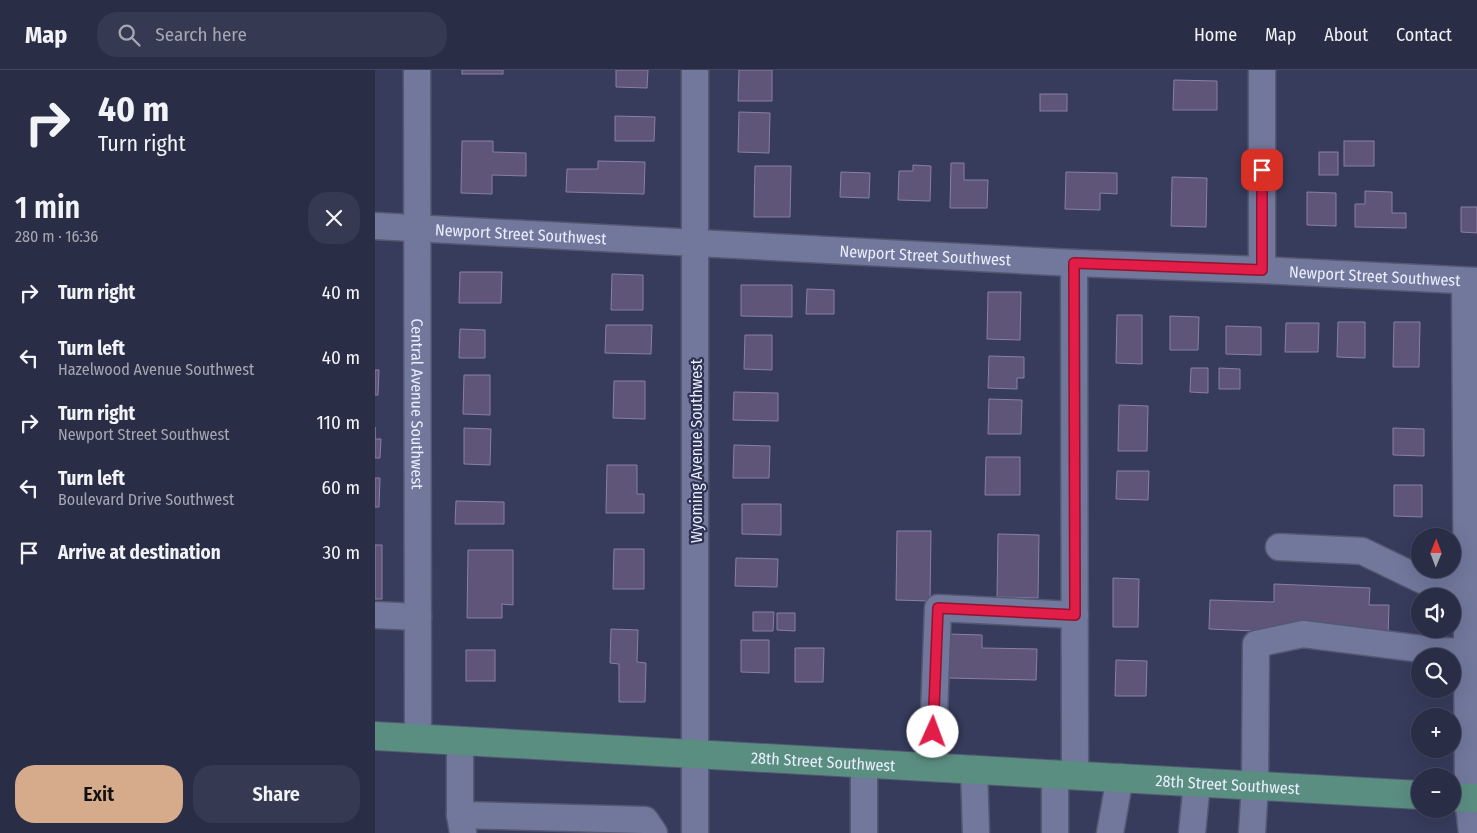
<!DOCTYPE html>
<meta charset="utf-8">
<style>
:root{--surface:#292d46;--page:#353951;--text:#f1f3f6;--muted:#a5a8b3;--line:#45495f;--accent:#d6ab8b}
body{margin:0;font-family:"Fira Sans Condensed",sans-serif;background:var(--page);color:var(--text);height:100vh;display:flex;flex-direction:column;font-size:19px;white-space:nowrap}
*{box-sizing:border-box;margin:0}
p{font-size:16px;color:var(--muted)}
.icon{flex:none;width:28px;height:28px;fill:none;stroke:currentColor;stroke-width:2;stroke-linecap:round;stroke-linejoin:round}
.map{position:relative;flex:1;overflow:hidden}
.drawer{display:flex;flex-direction:column;background:var(--surface);width:375px}
.drawer>*{flex:none}
.top-card{background:#292d46;color:var(--text);overflow:hidden}
.needle{width:32px;rotate:1deg}
.buttons{position:absolute;left:1036px;top:458px;display:grid;gap:10px}
.buttons a{display:grid;place-items:center;width:50px;height:50px;border-radius:50%;background:var(--surface);box-shadow:0 5px 20px #0002,0 0 0 1px var(--line);font-size:25px}
.pin{position:absolute;display:grid;place-items:center;width:42px;height:42px;color:#fff;margin:-21px;border-radius:10px;box-shadow:0 2px 8px #0006}
.me{position:absolute;width:55px;margin:-28px;rotate:2deg;stroke-linejoin:round;filter:drop-shadow(0 0 4px #0008)}
.turn{display:flex;align-items:center;gap:18px;height:105px;padding:0 15px;font-size:22px}
.turn .icon{width:65px;height:65px;stroke-width:2.5}
.turn b{display:block;font-size:35px;line-height:42px}
.round{display:grid;place-items:center;flex:none;width:52px;height:52px;border-radius:20px;background:var(--page)}
.summary{display:flex;align-items:center;justify-content:space-between;height:85px;padding:0 15px}
h1{font-size:30px;font-weight:600;line-height:38px}
.primary-button{display:flex;gap:10px;margin-top:auto;padding:10px 15px}
.primary-button a{flex:1;height:58px;border-radius:20px;background:var(--accent);color:#111;font-size:20px;font-weight:600;line-height:58px;text-align:center}
.primary-button a+a{background:var(--page);color:var(--text)}
ul{padding:0;list-style:none}
li{display:flex;align-items:center;gap:15px;height:65px;padding:0 15px}
li div{flex:1}
li b{display:block;font-size:19px}
li em{font-style:normal}
header{display:flex;align-items:center;gap:30px;box-sizing:border-box;height:70px;padding:0 25px;background:var(--surface);border-bottom:1px solid var(--line)}
header strong{font-size:24px}
nav{display:flex;gap:28px;margin-inline-start:auto;font-size:18px}
.search{width:350px;height:45px;background:var(--page);display:flex;align-items:center;gap:12px;box-sizing:border-box;padding:0 18px;border-radius:20px;color:var(--muted);font-size:19px}
main{display:flex;flex:1;min-height:0}
.map>svg:first-child{display:block}
.building{fill:#5e5578;stroke:#897fa4}
.lines{fill:none;stroke-linecap:round;stroke-linejoin:round}
.minor-casing{stroke:#545872;stroke-width:29}
.major-casing{stroke:#545872;stroke-width:30}
.minor{stroke:#71789c;stroke-width:26}
.major{stroke:#5a8e80;stroke-width:28}
.route-casing{stroke:#92132f;stroke-width:12}
.route{stroke:#e11d48;stroke-width:9}
.labels{text-anchor:middle;stroke-width:4.5;stroke-linejoin:round;paint-order:stroke}
.street-label{font-size:16px;fill:#eaeefe;stroke:#2d3252}
</style>
<header>
<strong>Map</strong>
<div class="search"><svg class="icon" aria-label="search" viewBox="0 0 24 24"><circle cx="10" cy="10" r="6"/><path d="M15 15l6 6"/></svg>Search here</div>
<nav><a>Home</a><a>Map</a><a>About</a><a>Contact</a></nav>
</header>
<main>
<section class="drawer">
<div class="top-card">
<div class="turn"><svg class="icon" aria-label="right" viewBox="0 0 24 24"><path d="M7 20v-9h11M14 6l5 5-5 5"/></svg><div><b>40 m</b>Turn right</div></div>
</div>
<div class="summary"><div><h1>1 min</h1><p>280 m · 16:36</p></div><a class="round"><svg class="icon" aria-label="close" viewBox="0 0 24 24"><path d="M6 6l12 12M18 6L6 18"/></svg></a></div>
<ul>
<li><svg class="icon" aria-label="right" viewBox="0 0 24 24"><path d="M7 20v-9h11M14 6l5 5-5 5"/></svg><div><b>Turn right</b></div><em>40 m</em></li>
<li><svg class="icon" aria-label="left" viewBox="0 0 24 24"><path d="M17 20v-9H6M10 6l-5 5 5 5"/></svg><div><b>Turn left</b><p>Hazelwood Avenue Southwest</p></div><em>40 m</em></li>
<li><svg class="icon" aria-label="right" viewBox="0 0 24 24"><path d="M7 20v-9h11M14 6l5 5-5 5"/></svg><div><b>Turn right</b><p>Newport Street Southwest</p></div><em>110 m</em></li>
<li><svg class="icon" aria-label="left" viewBox="0 0 24 24"><path d="M17 20v-9H6M10 6l-5 5 5 5"/></svg><div><b>Turn left</b><p>Boulevard Drive Southwest</p></div><em>60 m</em></li>
<li><svg class="icon" aria-label="arrive" viewBox="0 0 24 24"><path d="M6 21V4h12l-3 4 3 4H6"/></svg><div><b>Arrive at destination</b></div><em>30 m</em></li>
</ul>
<div class="primary-button"><a>Exit</a><a>Share</a></div>
</section>
<div class="map">
<svg width="1102" height="763" viewBox="0 0 1102 763">
<rect width="100%" height="100%" fill="#373c5d"/>
<g class="building">
<rect x="87" y="0" width="41" height="4"/>
<path d="M241,0H273L272,18L241,17Z"/>
<path d="M364,0H397V31H363Z"/>
<path d="M799,10L842,11V40H798Z"/>
<rect x="665" y="24" width="27" height="17"/>
<path d="M364,42L395,43L394,83L363,82Z"/>
<path d="M240,46L280,47L279,71H240Z"/>
<path d="M87,71H118V82L151,83V106L117,105V124L86,123Z"/>
<rect x="969" y="71" width="30" height="25"/>
<rect x="944" y="82" width="19" height="23"/>
<path d="M223,91L270,92L269,124L191,122L192,99H223Z"/>
<path d="M576,93H589V110H613L612,138H575Z"/>
<path d="M538,95L556,96L555,131L523,130L524,101H538Z"/>
<path d="M380,96H416L415,147H379Z"/>
<path d="M466,102L495,103L494,128L465,127Z"/>
<path d="M691,102L742,103V124L725,123V140L690,139Z"/>
<path d="M797,107L832,108L831,157L796,156Z"/>
<path d="M990,121L1017,122V143H1031V158L980,157V134H990Z"/>
<path d="M932,122L961,123V156L932,155Z"/>
<path d="M1086,137H1102V163L1086,162Z"/>
<path d="M85,202H127L126,233H84Z"/>
<path d="M237,204L268,205V240H236Z"/>
<path d="M366,215H417V247L366,246Z"/>
<path d="M432,219L459,220V244H431Z"/>
<path d="M613,222H646L645,270L612,269Z"/>
<path d="M742,245H767V294L741,293Z"/>
<path d="M795,246L824,247L823,280H795Z"/>
<path d="M963,252H990V288L962,287Z"/>
<path d="M1019,252H1045L1044,297H1018Z"/>
<path d="M911,253H944L943,282H910Z"/>
<path d="M231,255H277L276,284L230,283Z"/>
<path d="M851,256L886,257V285L851,284Z"/>
<path d="M85,259L110,260V288H84Z"/>
<path d="M370,265H397V300L369,299Z"/>
<path d="M614,286L649,287V308H642V319L613,318Z"/>
<path d="M816,298H833V323L815,322Z"/>
<path d="M844,298L865,299V319H844Z"/>
<path d="M0,300H4L3,325H0Z"/>
<path d="M89,305H115V345L88,344Z"/>
<path d="M239,311H270V349L238,348Z"/>
<path d="M359,322L403,323V351L358,350Z"/>
<path d="M614,329L647,330L646,364H613Z"/>
<path d="M744,335L773,336L772,381H743Z"/>
<path d="M0,357V369H6L5,388H0Z"/>
<path d="M89,358L116,359L115,395L89,394Z"/>
<path d="M1018,358L1049,359V386L1018,385Z"/>
<path d="M359,375L395,376L394,408H358Z"/>
<path d="M611,387H645V425H610Z"/>
<path d="M232,395H262V424H269V443H231Z"/>
<path d="M742,401H774L773,430L741,429Z"/>
<path d="M0,408H5L4,437H0Z"/>
<path d="M1019,415H1047V447L1019,446Z"/>
<path d="M81,431L129,432V454H80Z"/>
<path d="M367,434H406V465L367,464Z"/>
<path d="M522,461H556L555,531L521,530Z"/>
<path d="M623,464L664,465L663,528L622,527Z"/>
<rect x="0" y="475" width="7" height="54"/>
<path d="M239,479H269V519H238Z"/>
<path d="M93,480H138V535L127,534V548H92Z"/>
<path d="M361,488L403,489L402,517L360,516Z"/>
<path d="M738,508L764,509L763,557H738Z"/>
<path d="M899,514L995,518L994,535H1014L1013,567L834,559L835,530L899,532Z"/>
<path d="M378,542H399L398,561H378Z"/>
<path d="M402,543H420V561L402,560Z"/>
<path d="M236,559L263,560L262,592L271,593L270,632H244V594L235,593Z"/>
<path d="M573,564L607,565V578L662,579L661,610L572,608Z"/>
<path d="M366,570H394V603L366,602Z"/>
<path d="M420,578H449L448,612H420Z"/>
<rect x="91" y="580" width="29" height="31"/>
<path d="M741,590L772,591L771,626H740Z"/>
</g>
<g class="lines">
<g class="minor-casing">
<g id="minor">
<path id="s1" d="M42,0L43,669"/>
<path d="M320,0V763"/>
<path id="s2" d="M0,156L699,193L887,200L1102,211"/>
<path d="M699,193L700,705"/>
<path d="M887,200V0"/>
<path d="M1090,211L1093,728L1097,763"/>
<path d="M904,477L987,481L1047,510L1092,512"/>
<path d="M0,545L43,547"/>
<path d="M85,671V745L88,762"/>
<path d="M557,697L563,538L700,545"/>
<path d="M599,699L601,763"/>
<path d="M680,704V763"/>
<path d="M85,745L270,750L279,763"/>
<path d="M489,763V693"/>
<path d="M735,763L745,707"/>
<path d="M817,763L822,712"/>
<path d="M877,763L880,715L881,574L928,564L1063,581L1093,582"/>
</g>
</g>
<g class="major-casing">
<g id="major">
<path id="s3" d="M0,666L1045,725"/>
<path d="M1078,727L1102,728"/>
</g>
</g>
<use href="#minor" class="minor"/>
<use href="#major" class="major"/>
</g>
<g class="lines">
<g class="route-casing">
<path id="route" d="M558,662L563,538L700,545L699,193L887,200V100"/>
</g>
<use href="#route" class="route"/>
</g>
<g class="labels">
<g class="street-label">
<text dy="6" stroke="none"><textPath href="#s2" startOffset="146">Newport Street Southwest</textPath></text>
<text dy="6" stroke="none"><textPath href="#s2" startOffset="551">Newport Street Southwest</textPath></text>
<text dy="6" stroke="none"><textPath href="#s2" startOffset="1001">Newport Street Southwest</textPath></text>
<text dy="6" stroke="none"><textPath href="#s1" startOffset="334">Central Avenue Southwest</textPath></text>
<text transform="translate(321 381) rotate(-90)" y="6">Wyoming Avenue Southwest</text>
<text dy="6" stroke="none"><textPath href="#s3" startOffset="449">28th Street Southwest</textPath></text>
<text dy="6" stroke="none"><textPath href="#s3" startOffset="854">28th Street Southwest</textPath></text>
</g>
</g>
</svg>
<div class="buttons">
<a><svg class="needle" viewBox="-14 -14 28 28"><path d="M0-13l5 13h-10z" fill="#e53935"/><path d="M0 13l5-13h-10z" fill="#a5a8b3"/></svg></a>
<a><svg class="icon" aria-label="sound" viewBox="0 0 24 24"><path d="M4 9h4l5-4v14l-5-4H4zM17 9q2 3 0 6"/></svg></a>
<a><svg class="icon" aria-label="search" viewBox="0 0 24 24"><circle cx="10" cy="10" r="6"/><path d="M15 15l6 6"/></svg></a>
<a>+</a>
<a>−</a>
</div>
<div class="pin" style="left:887px;top:100px;background:#d93025"><svg class="icon" aria-label="arrive" viewBox="0 0 24 24"><path d="M6 21V4h12l-3 4 3 4H6"/></svg></div>
<svg class="me" style="left:558px;top:662px" viewBox="-20 -20 40 40"><circle r="19" fill="#fff"/><path d="M0-13L10 11 0 6-10 11z" fill="#e11d48"/></svg>
</div>
</main>
